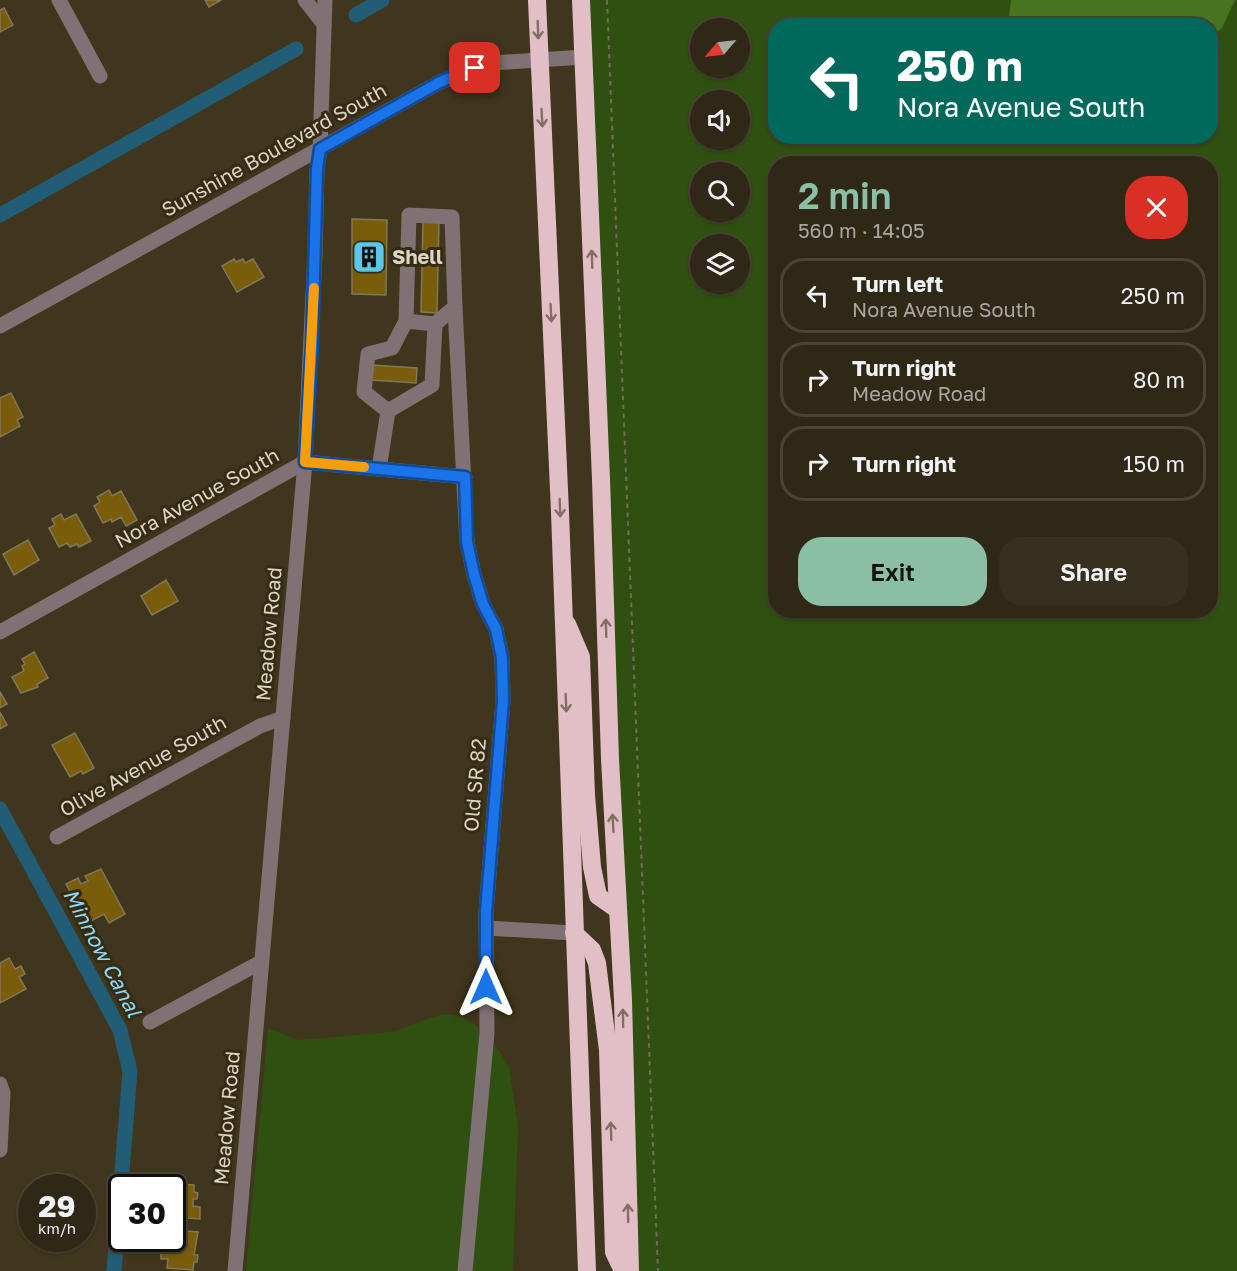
<!DOCTYPE html>
<meta charset="utf-8">
<style>
:root{--surface:#302816;--page:#38301f;--text:#f1f3f6;--muted:#a8a6a1;--line:#4b4435;--accent:#8abfa5}
body{margin:0;font-family:"Golos Text",sans-serif;background:var(--page);color:var(--text);height:100vh;display:flex;flex-direction:column;font-size:22px;white-space:nowrap}
*{box-sizing:border-box;margin:0}
p{font-size:20px;color:var(--muted)}
.icon{flex:none;width:33px;height:33px;fill:none;stroke:currentColor;stroke-width:2;stroke-linecap:round;stroke-linejoin:round}
.map{position:relative;flex:1;overflow:hidden}
.panel{position:absolute;left:768px;top:156px;width:450px;height:462px;display:flex;flex-direction:column;background:var(--surface);border-radius:24px;box-shadow:0 2px 4px #0004,0 0 0 2px var(--line)}
.panel>*{flex:none}
.hud{position:absolute;left:768px;top:18px;width:450px;height:126px;border-radius:24px;box-shadow:0 2px 4px #0004,0 0 0 2px var(--line);background:#00695c;color:#fff;overflow:hidden}
.needle{width:39px;rotate:242deg}
.tools{position:absolute;left:690px;top:18px;display:grid;gap:12px}
.tools a{display:grid;place-items:center;width:60px;height:60px;border-radius:50%;background:var(--surface);box-shadow:0 2px 4px #0004,0 0 0 2px var(--line);font-size:30px}
.speed{position:absolute;left:18px;top:1174px;display:flex;gap:12px;font-size:30px;font-weight:700;text-align:center}
.speed>*{display:grid;place-content:center;width:78px;height:78px;border-radius:50%;background:var(--surface);box-shadow:0 2px 4px #0004,0 0 0 2px var(--line);line-height:1}
.speed small{font-size:15px;font-weight:400}
.speed .limit{border:3px solid #111;border-radius:9px;background:#fff;color:#111}
.pin{position:absolute;display:grid;place-items:center;width:51px;height:51px;color:#fff;margin:-26px;border-radius:12px;box-shadow:0 3px 9px #0006}
.me{position:absolute;width:66px;margin:-33px;rotate:0deg;stroke-linejoin:round;filter:drop-shadow(0 0 4px #0008)}
.turn{display:flex;align-items:center;gap:21px;height:126px;padding:0 30px;font-size:27px}
.turn .icon{width:78px;height:78px;stroke-width:2.5}
.turn b{display:block;font-size:42px;line-height:51px}
.round{display:grid;place-items:center;flex:none;width:63px;height:63px;border-radius:24px;background:var(--page)}
.summary{display:flex;align-items:center;justify-content:space-between;height:102px;padding:0 30px}
h1{font-size:36px;font-weight:600;line-height:45px;color:var(--accent)}
.cta{display:flex;gap:12px;margin-top:auto;padding:12px 30px}
.cta a{flex:1;height:69px;border-radius:24px;background:var(--accent);color:#111;font-size:24px;font-weight:600;line-height:69px;text-align:center}
.cta a+a{background:var(--page);color:var(--text)}
ul{padding:0;list-style:none}
li{display:flex;align-items:center;gap:18px;height:75px;margin:0 12px 9px;padding:0 18px;border:3px solid var(--line);border-radius:24px}
li div{flex:1}
li b{display:block;font-size:22px}
li em{font-style:normal}
.map>svg:first-child{display:block}
.green{fill:#2f5010;fill-rule:evenodd}
.forest{fill:#487422}
.lines{fill:none;stroke-linecap:round;stroke-linejoin:round}
.canal{stroke:#215e76;stroke-width:15}
.building{fill:#795d0b;stroke:#82765b;stroke-width:1.5}
.path{stroke:#756d57;stroke-width:2;stroke-dasharray:4.5 4.5;stroke-linecap:butt}
.minor{stroke:#7f7174;stroke-width:15}
.highway{stroke:#e2bfc7;stroke-width:18}
.oneway{stroke:#836e64}
.route-casing{stroke:#114b97;stroke-width:15}
.route{stroke:#1a73e8;stroke-width:10}
.slow{stroke:#f59e0b;stroke-width:10}
.labels{text-anchor:middle;stroke-width:6;stroke-linejoin:round;paint-order:stroke}
.street-label{font-size:20px;fill:#dbd5c6;stroke:#362b13}
.poi-label{font-size:20px;font-weight:bold;fill:#dbd5c6;stroke:#362b13;text-anchor:start}
.water-label{font-size:21px;font-style:italic;fill:#8bdafc;stroke:#362b13}
</style>
<div class="map">
<svg width="1237" height="1271" viewBox="0 0 1237 1271">
<rect width="100%" height="100%" fill="#40361d"/>
<g class="green">
<path d="M589,0H1011L1008,25L776,26V136H1103L1108,142L1125,146L1145,137L1210,136L1211,37L1222,28L1235,0H1237V1271H638L626,912L629,908L626,906L618,758ZM700,28H740V68H700ZM700,100H740V140H700ZM776,164H1210V610H776ZM700,172H740V212H700ZM700,244H740V284H700Z"/>
<path d="M444,1014L459,1016L473,1023L491,1039L509,1066L518,1126L513,1271H246L268,1028L298,1040L347,1036L396,1031L424,1020Z"/>
</g>
<g class="forest">
<path d="M1011,0H1235L1222,28L1211,37L1210,26L1008,25Z"/>
<path d="M1103,137H1145C1131,144 1115,151 1103,137Z"/>
</g>
<g class="lines">
<g class="canal">
<path d="M356,15L382,0"/>
<path d="M0,215L296,49"/>
<path d="M0,809L120,1030L130,1071L114,1271"/>
</g>
</g>
<g class="building">
<path d="M205,0H221L209,7Z"/>
<path d="M4,8L13,25L0,32V10Z"/>
<path d="M352,219L387,220L386,295L352,294Z"/>
<path d="M423,222H439L437,313L421,312Z"/>
<path d="M234,259L236,262L243,259L245,263L253,259L264,277L237,292L222,266Z"/>
<path d="M372,365L417,368L416,383L371,380Z"/>
<path d="M11,393L23,417L17,420L20,426L0,437V398Z"/>
<path d="M109,490L112,496L121,491L137,520L126,526L121,517L112,522L111,519L103,523L94,506L100,502L97,497Z"/>
<path d="M61,514L64,520L76,514L91,541L79,547L77,544L70,547L67,543L59,547L49,528L55,525L52,519Z"/>
<path d="M28,540L39,560L14,575L3,554Z"/>
<path d="M166,580L178,601L152,615L141,596Z"/>
<path d="M34,652L48,678L37,684L38,687L21,693L12,677L24,671L22,666L25,664L22,659Z"/>
<path d="M0,692L7,704L0,708Z"/>
<path d="M0,712L7,725L0,729Z"/>
<path d="M75,733L94,768L83,774L81,771L70,777L52,745Z"/>
<path d="M101,869L125,914L109,923L104,914L87,923L66,884L78,878L81,884L88,881L85,876Z"/>
<path d="M9,958L15,969L21,966L25,974L19,977L26,989L0,1003V963Z"/>
<path d="M177,1184L194,1185V1192L198,1193L197,1199H193V1206L200,1207V1219L174,1217L175,1201L172,1200V1193H176Z"/>
<path d="M172,1230L198,1232L194,1255H198L197,1262H194L193,1270L167,1268L168,1259H161V1250L169,1251L170,1239H172Z"/>
</g>
<g class="lines">
<path class="path" d="M607,0L658,1271"/>
<g class="minor">
<path d="M59,0L100,76"/>
<path d="M305,0L324,24"/>
<path d="M455,307L467,542L474,574L483,604L496,629L502,658L503,701L486,912L487,1033L465,1271"/>
<path d="M406,321L435,324"/>
<path d="M0,326L440,82L492,63L583,57"/>
<path d="M379,469L388,411L432,385L435,324L455,307L452,217L409,215L406,321L392,348L368,354L364,392L388,411"/>
<path d="M0,632L305,462L465,477"/>
<path d="M57,837L260,726L283,718"/>
<path d="M486,928L574,933"/>
<path d="M150,1022L261,962"/>
<path d="M0,1084L3,1093L0,1150"/>
<path d="M235,1271L305,462L315,253L317,169L320,149L325,0"/>
</g>
<g class="highway">
<path d="M537,0L560,512L587,1271"/>
<path d="M581,0L601,479L610,759L623,1000L630,1271"/>
<path d="M567,624L581,657L586,795L592,867L598,896L618,910"/>
<path d="M574,933L592,950L597,963L608,1050L614,1252L623,1271"/>
</g>
</g>
<defs><path id="oneway-shaft" d="M-6 0H5M1.5-3L5.5 0L1.5 3" fill="none" stroke-width="1.6" stroke-linecap="round" stroke-linejoin="round" transform="scale(1.5)"/></defs>
<g class="oneway">
<use href="#oneway-shaft" transform="translate(538 30) rotate(88)"/>
<use href="#oneway-shaft" transform="translate(542 118) rotate(87)"/>
<use href="#oneway-shaft" transform="translate(592 259) rotate(-92)"/>
<use href="#oneway-shaft" transform="translate(551 313) rotate(87)"/>
<use href="#oneway-shaft" transform="translate(560 508) rotate(88)"/>
<use href="#oneway-shaft" transform="translate(606 628) rotate(-92)"/>
<use href="#oneway-shaft" transform="translate(566 703) rotate(88)"/>
<use href="#oneway-shaft" transform="translate(613 823) rotate(-93)"/>
<use href="#oneway-shaft" transform="translate(623 1018) rotate(-91)"/>
<use href="#oneway-shaft" transform="translate(611 1131) rotate(-92)"/>
<use href="#oneway-shaft" transform="translate(628 1213) rotate(-91)"/>
</g>
<g class="lines">
<g class="route-casing">
<path id="route" d="M475,68L440,82L320,149L317,169L312,344L305,462L465,477L467,542L474,574L483,604L496,629L502,658L503,701L486,912V987"/>
</g>
<use href="#route" class="route"/>
<path class="slow" d="M314,288L305,462L364,467"/>
</g>
<defs>
<g id="building-square" transform="scale(1.725)"><rect x="-9" y="-9" width="18" height="18" rx="4" fill="#5bc7e7" stroke="#362b13"/><path d="M-4-6H4V6H1V3H-1V6H-4ZM-2.5-4.3h1.7v1.8h-1.7ZM.8-4.3h1.7v1.8H.8ZM-2.5-1h1.7V.8h-1.7ZM.8-1h1.7V.8H.8Z" fill="#111"/></g>
</defs>
<g fill-rule="evenodd">
<use href="#building-square" x="369" y="257"/>
</g>
<g class="labels">
<g class="street-label">
<text transform="translate(274 150) rotate(-29)" y="7">Sunshine Boulevard South</text>
<text transform="translate(197 498) rotate(-29)" y="7">Nora Avenue South</text>
<text transform="translate(269 634) rotate(-85)" y="7">Meadow Road</text>
<text transform="translate(143 766) rotate(-29)" y="7">Olive Avenue South</text>
<text transform="translate(475 785) rotate(-85)" y="7">Old SR 82</text>
<text transform="translate(227 1118) rotate(-85)" y="7">Meadow Road</text>
</g>
<g class="poi-label">
<text x="392" y="264">Shell</text>
</g>
<g class="water-label">
<text transform="translate(102 953) rotate(62)" y="7">Minnow Canal</text>
</g>
</g>
</svg>
<div class="tools">
<a><svg class="needle" viewBox="-14 -14 28 28"><path d="M0-13l5 13h-10z" fill="#e53935"/><path d="M0 13l5-13h-10z" fill="#a8a6a1"/></svg></a>
<a><svg class="icon" aria-label="sound" viewBox="0 0 24 24"><path d="M4 9h4l5-4v14l-5-4H4zM17 9q2 3 0 6"/></svg></a>
<a><svg class="icon" aria-label="search" viewBox="0 0 24 24"><circle cx="10" cy="10" r="6"/><path d="M15 15l6 6"/></svg></a>
<a><svg class="icon" aria-label="layers" viewBox="0 0 24 24"><path d="M12 4l9 5-9 5-9-5zM3 14l9 5 9-5"/></svg></a>
</div>
<div class="speed"><div>29<small>km/h</small></div><div class="limit">30</div></div>
<div class="pin" style="left:475px;top:68px;background:#d93025"><svg class="icon" aria-label="arrive" viewBox="0 0 24 24"><path d="M6 21V4h12l-3 4 3 4H6"/></svg></div>
<svg class="me" style="left:486px;top:987px" viewBox="-20 -20 40 40"><path d="M0-17L14 15 0 8-14 15z" fill="#1a73e8" stroke="#fff" stroke-width="4"/></svg>
<div class="hud">
<div class="turn"><svg class="icon" aria-label="left" viewBox="0 0 24 24"><path d="M17 20v-9H6M10 6l-5 5 5 5"/></svg><div><b>250 m</b>Nora Avenue South</div></div>
</div>
<section class="panel">
<div class="summary"><div><h1>2 min</h1><p>560 m · 14:05</p></div><a class="round" style="background:#d93025;color:#fff"><svg class="icon" aria-label="close" viewBox="0 0 24 24"><path d="M6 6l12 12M18 6L6 18"/></svg></a></div>
<ul>
<li><svg class="icon" aria-label="left" viewBox="0 0 24 24"><path d="M17 20v-9H6M10 6l-5 5 5 5"/></svg><div><b>Turn left</b><p>Nora Avenue South</p></div><em>250 m</em></li>
<li><svg class="icon" aria-label="right" viewBox="0 0 24 24"><path d="M7 20v-9h11M14 6l5 5-5 5"/></svg><div><b>Turn right</b><p>Meadow Road</p></div><em>80 m</em></li>
<li><svg class="icon" aria-label="right" viewBox="0 0 24 24"><path d="M7 20v-9h11M14 6l5 5-5 5"/></svg><div><b>Turn right</b></div><em>150 m</em></li>
</ul>
<div class="cta"><a>Exit</a><a>Share</a></div>
</section>
</div>
